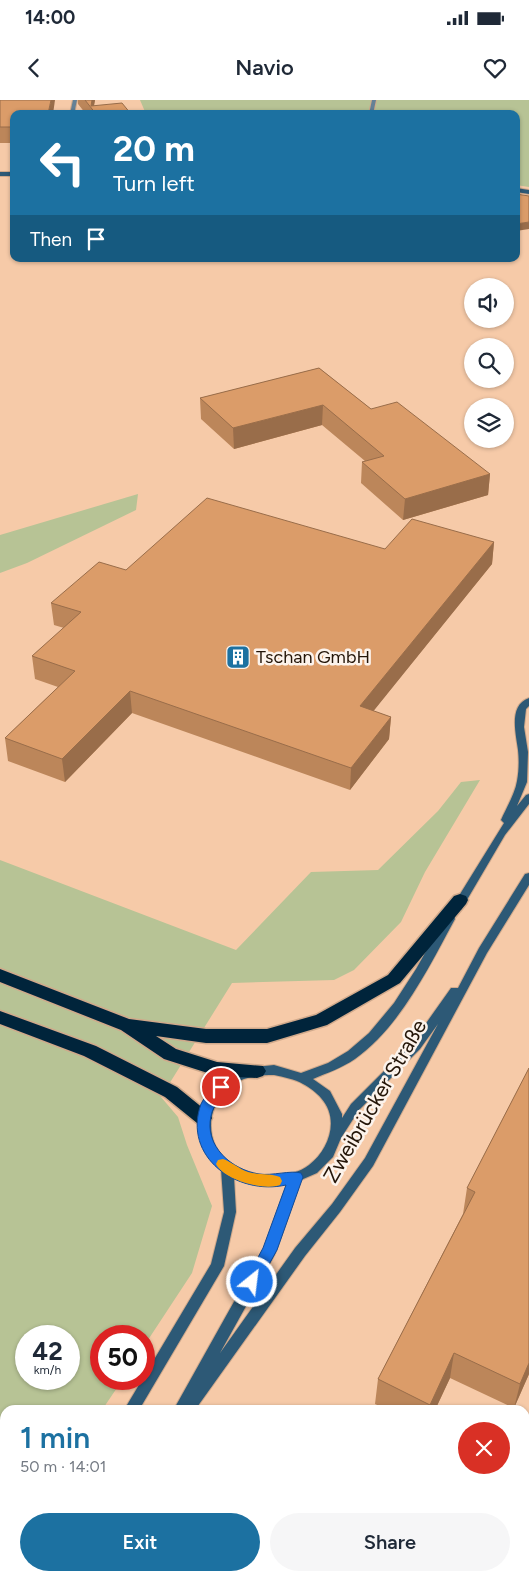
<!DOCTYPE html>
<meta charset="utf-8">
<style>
:root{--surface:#fff;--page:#f6f6f7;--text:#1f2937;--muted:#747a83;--accent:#1c71a1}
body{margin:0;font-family:Figtree,sans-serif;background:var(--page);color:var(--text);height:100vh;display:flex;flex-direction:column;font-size:19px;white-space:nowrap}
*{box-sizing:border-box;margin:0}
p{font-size:16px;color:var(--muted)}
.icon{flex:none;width:28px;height:28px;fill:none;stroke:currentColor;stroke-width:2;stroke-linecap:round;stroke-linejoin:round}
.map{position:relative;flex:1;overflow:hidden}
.panel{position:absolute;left:0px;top:1305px;width:530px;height:176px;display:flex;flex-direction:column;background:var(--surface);border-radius:15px 15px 0 0;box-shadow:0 1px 4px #0004}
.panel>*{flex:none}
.guide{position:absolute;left:10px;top:10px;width:510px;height:152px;border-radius:10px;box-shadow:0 1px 4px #0004;background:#1c71a1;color:#fff;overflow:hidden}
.buttons{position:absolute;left:464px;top:178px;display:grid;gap:10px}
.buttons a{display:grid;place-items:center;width:50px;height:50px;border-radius:50%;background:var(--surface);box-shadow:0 1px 4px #0004;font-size:25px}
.speed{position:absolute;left:15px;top:1225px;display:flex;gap:10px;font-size:25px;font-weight:700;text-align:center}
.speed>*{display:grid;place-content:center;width:65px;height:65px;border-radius:50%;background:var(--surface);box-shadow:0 1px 4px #0004;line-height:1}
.speed small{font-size:12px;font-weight:400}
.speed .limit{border:8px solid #d22;background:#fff;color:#111}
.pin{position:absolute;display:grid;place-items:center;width:42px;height:42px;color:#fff;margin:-21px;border:2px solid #fff;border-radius:50%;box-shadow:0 1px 5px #0007}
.me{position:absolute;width:55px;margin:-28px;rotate:29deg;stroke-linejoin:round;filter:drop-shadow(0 0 4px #0008)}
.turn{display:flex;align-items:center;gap:18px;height:105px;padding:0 20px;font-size:22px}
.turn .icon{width:65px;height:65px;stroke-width:2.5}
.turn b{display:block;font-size:35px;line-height:42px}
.then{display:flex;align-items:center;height:48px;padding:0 20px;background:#0003;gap:10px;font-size:19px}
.round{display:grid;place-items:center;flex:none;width:52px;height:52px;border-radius:26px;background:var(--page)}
.summary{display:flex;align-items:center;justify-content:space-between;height:85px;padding:0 20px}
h1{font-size:30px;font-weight:600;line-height:38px;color:var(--accent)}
.cta{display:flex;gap:10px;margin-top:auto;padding:10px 20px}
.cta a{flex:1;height:58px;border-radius:30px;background:var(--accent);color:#fff;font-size:20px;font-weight:600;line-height:58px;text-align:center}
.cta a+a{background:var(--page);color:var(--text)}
.status{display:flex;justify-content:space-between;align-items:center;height:35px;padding:0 25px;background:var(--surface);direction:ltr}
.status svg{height:14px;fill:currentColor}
header{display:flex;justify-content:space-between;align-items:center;height:65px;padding:0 20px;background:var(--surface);font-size:22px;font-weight:600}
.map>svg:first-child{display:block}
.green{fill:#b7c395;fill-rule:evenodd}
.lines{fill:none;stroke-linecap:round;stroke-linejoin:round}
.service-casing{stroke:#d0a98b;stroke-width:2}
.secondary-casing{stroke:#d0a98b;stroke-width:2}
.motorway-casing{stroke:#d0a98b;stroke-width:3}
.service{fill:#658196;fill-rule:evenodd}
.secondary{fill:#2d5976;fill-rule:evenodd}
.motorway{fill:#00243b;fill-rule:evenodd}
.wall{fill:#bc865a}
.shaded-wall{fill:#996d4a}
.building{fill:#db9c69;stroke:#996d4a}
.route{fill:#1a73e8;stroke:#114b97}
.slow{fill:#f59e0b}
.labels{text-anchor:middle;stroke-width:5;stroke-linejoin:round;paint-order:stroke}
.poi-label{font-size:18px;fill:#241508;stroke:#fcf3ec;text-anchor:start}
.near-street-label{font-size:21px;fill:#241508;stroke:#fcf3ec}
</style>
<div class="status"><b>14:00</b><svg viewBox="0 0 49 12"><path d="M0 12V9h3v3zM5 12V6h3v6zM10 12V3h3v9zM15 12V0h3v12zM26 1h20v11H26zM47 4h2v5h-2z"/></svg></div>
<header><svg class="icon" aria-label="back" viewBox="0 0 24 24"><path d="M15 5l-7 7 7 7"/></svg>Navio<svg class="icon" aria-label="heart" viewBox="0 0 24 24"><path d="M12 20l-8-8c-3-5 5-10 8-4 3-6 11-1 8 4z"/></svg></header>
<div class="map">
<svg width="529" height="1481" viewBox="0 0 529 1481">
<rect width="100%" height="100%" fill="#f6caa8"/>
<g class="green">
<path d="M140,0H529V87L516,85V14H146Z"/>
<path d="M138,394L136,410L27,463L0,473V435Z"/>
<path d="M480,680L425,772L401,822L354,870L334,880L232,883L161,997L178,1017L187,1045L212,1106L192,1173L144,1246V1236H101V1279H123L102,1310H5V1459L0,1467V760L236,850L311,772L378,770L438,711L461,682ZM26,1236H69V1279H26Z"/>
</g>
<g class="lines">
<g class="service-casing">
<g id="service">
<path d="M73,0H77L74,14H70Z"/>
<path d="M372,0H376L373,14H369Z"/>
</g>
</g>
<g class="secondary-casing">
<g id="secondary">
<rect x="0" y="72" width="14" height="4"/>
<path d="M516,88L529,90V94L516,92Z"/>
<path d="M529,598V606L526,609L524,627L528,652L527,682L517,706L526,695L529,694V704L505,735L461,810H453L452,807L504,723L501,720C506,708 515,694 517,681C519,671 519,659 518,650C516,634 508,605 529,598Z"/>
<path d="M529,773V785L487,853L373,1066L340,1112L305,1156L195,1310L174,1309L264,1148L287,1084L260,1085L234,1077L236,1112L224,1166L139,1310H124L211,1164L224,1112L221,1069L208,1056L200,1037L198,1020L205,1001L215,986L237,972L255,967L274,965L301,973L328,963L348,951L369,933L394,903L416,869L446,816H454L455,819C429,867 400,927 355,959C342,968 327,973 313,979L330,991L342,1014V1018L351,1004L412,943L451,888H458L479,848L525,774ZM438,924L365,1058L332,1104L295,1148L220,1253L275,1154L301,1080L317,1073L333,1057L341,1038L359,1010L420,949ZM274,975C283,977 295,979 303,984C309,987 317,993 321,998C340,1019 329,1050 309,1065C283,1085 229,1076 215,1045C204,1019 217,989 244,979C253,976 264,975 274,975Z"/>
<path d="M22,1476H39L37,1481H20Z"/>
<path d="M77,1476H94L92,1481H75Z"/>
</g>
</g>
<g class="motorway-casing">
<g id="motorway">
<path d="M460,794L466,796L468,800L466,804L400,883L327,925L267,943H206L156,936L176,949L217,962L263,966L266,971L263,976L257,978L217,976L164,959L121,930L0,882V869L129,919L206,929H267L316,915L388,875L454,796Z"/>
<path d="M0,911L96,946L177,987L209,1013L212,1018L209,1023L203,1025L197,1023L165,997L84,956L0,924Z"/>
</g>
</g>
<use href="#service" class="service"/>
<use href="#secondary" class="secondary"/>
<use href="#motorway" class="motorway"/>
</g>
<g class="wall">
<path d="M0,0L14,14V43H0Z"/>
<path d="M78,0H95L94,6L131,14H86L78,4Z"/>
<path d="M14,104V127L12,112Z"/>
<path d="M319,268L371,309L490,374L488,395L403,420L361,383L362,362L365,361L322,325L234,349L201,319L200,298Z"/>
<path d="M494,442L492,464L373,611L391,617L389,639L350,690L132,613L65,682L8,661L5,638L58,587L35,579L32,556L64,528L54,525L51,503L126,470L385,449Z"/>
<path d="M529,968V1274L514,1308L450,1278L435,1310H388L375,1304L378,1279L463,1114L467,1088Z"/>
</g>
<g class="shaded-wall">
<path d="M51,0H55L53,14H48Z"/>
<path d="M92,0H95L93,10L91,7Z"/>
<path d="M529,122V129L516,131V124Z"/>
<path d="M323,305L322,325L234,349L233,328Z"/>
<path d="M490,374L488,395L403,420L405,399Z"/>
<path d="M494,442L492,464L359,629L360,606Z"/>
<path d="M130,591L132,613L65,682L62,659Z"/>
<path d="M391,617L389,639L350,690L351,668Z"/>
<path d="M454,1253L450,1278L435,1310H429L430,1305Z"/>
<path d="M529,1263V1274L514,1308L520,1284Z"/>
</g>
<g class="building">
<path d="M0,0H51L48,14H14V27H0Z"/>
<path d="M85,0H92L91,6L122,3L131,14H96Z"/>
<path d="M516,94L529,96V122L516,124Z"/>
<path d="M319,268L371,309L397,302L490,374L405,399L362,362L384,356L323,305L233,328L200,298Z"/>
<path d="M207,398L385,449L412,419L494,442L360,606L391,617L351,668L130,591L62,659L5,638L75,571L32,556L81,512L51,503L99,462L126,470Z"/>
<path d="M529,968V1263L520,1284L454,1253L430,1305L378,1279L475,1092L467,1088Z"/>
</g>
<path class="route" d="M221,982L226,983L228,987C223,998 213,1004 211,1016C204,1046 232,1070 259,1074C272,1076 291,1070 301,1073L303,1077L277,1150L257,1186L252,1188L247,1186L245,1182L263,1148L286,1085C237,1096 182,1057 201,1004C205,996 213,985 221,982Z"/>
<path class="slow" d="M223,1059C232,1062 239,1069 248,1072C259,1075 270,1073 280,1077L282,1081L280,1085C264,1091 224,1080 216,1064L218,1060Z"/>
<defs>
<g id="building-square" transform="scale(1.25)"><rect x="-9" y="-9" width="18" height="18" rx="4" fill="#1c71a1" stroke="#fcf3ec"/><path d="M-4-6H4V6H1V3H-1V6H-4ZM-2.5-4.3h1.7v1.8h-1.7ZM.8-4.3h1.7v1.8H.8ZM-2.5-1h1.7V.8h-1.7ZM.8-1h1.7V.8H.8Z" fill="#fff"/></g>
</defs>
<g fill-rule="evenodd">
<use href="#building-square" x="238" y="557"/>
</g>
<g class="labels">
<g class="poi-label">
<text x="256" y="563">Tschan GmbH</text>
</g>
<g class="near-street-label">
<text transform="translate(375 1001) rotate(-60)" y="7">Zweibrücker Straße</text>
</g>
</g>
</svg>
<div class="buttons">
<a><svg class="icon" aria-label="sound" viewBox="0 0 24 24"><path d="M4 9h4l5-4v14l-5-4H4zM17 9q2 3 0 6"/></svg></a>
<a><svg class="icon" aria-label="search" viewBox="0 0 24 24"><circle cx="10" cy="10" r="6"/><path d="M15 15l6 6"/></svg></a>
<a><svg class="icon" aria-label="layers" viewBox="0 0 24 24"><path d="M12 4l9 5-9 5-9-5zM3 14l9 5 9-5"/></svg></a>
</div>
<div class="speed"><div>42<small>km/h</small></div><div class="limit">50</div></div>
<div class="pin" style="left:221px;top:987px;background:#d93025"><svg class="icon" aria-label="arrive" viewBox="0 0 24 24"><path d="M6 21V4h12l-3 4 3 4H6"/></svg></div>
<svg class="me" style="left:252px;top:1182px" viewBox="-20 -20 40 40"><circle r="17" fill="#1a73e8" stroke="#fff" stroke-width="3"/><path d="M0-11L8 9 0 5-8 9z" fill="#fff"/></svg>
<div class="guide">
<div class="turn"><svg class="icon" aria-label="left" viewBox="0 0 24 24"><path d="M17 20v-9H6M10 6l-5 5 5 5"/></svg><div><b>20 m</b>Turn left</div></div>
<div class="then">Then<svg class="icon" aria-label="arrive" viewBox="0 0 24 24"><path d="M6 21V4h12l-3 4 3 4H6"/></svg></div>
</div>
<section class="panel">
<div class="summary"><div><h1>1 min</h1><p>50 m · 14:01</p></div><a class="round" style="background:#d93025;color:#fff"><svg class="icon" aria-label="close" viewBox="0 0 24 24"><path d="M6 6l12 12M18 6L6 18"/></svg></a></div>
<div class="cta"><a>Exit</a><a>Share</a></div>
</section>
</div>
